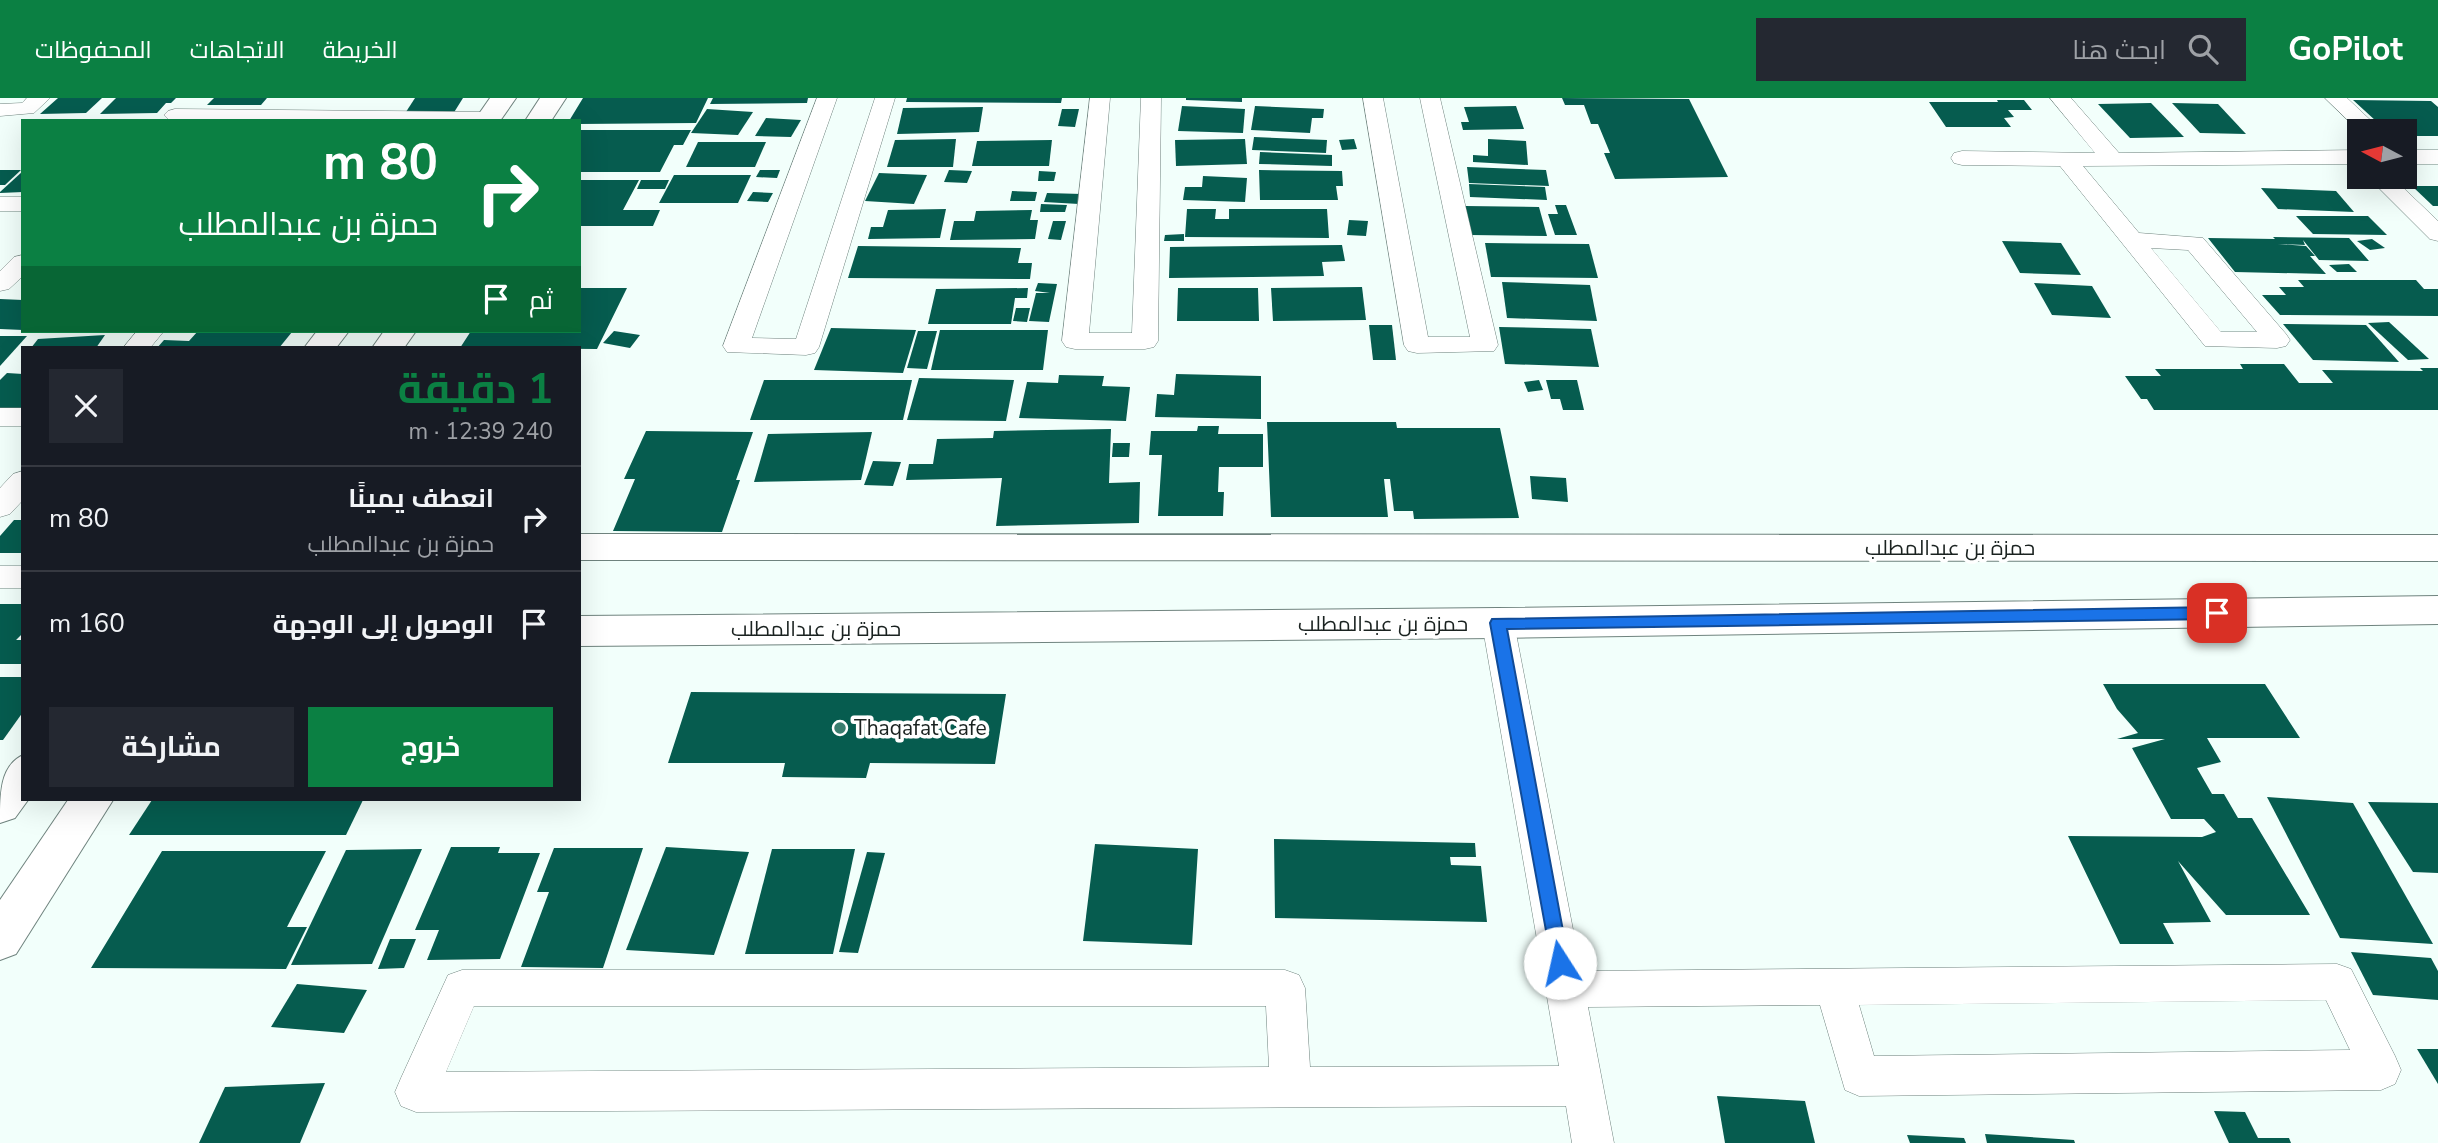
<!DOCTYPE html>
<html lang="ar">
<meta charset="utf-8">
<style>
:root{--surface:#171b24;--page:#242831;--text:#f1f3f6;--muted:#9ea1a6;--line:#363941;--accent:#0b8043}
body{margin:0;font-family:"Nunito Sans",Cairo,sans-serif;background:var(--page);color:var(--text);direction:rtl;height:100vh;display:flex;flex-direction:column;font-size:26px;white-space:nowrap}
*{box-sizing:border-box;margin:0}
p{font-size:23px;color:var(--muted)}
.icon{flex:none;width:38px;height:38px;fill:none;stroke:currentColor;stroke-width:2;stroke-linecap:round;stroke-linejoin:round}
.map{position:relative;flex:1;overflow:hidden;direction:ltr}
.panel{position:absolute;left:21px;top:248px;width:560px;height:455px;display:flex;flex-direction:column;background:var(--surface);border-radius:0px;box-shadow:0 7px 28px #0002;direction:rtl}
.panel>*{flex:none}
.top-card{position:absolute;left:21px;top:21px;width:560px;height:214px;border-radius:0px;box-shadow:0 7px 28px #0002;direction:rtl;background:#0b8043;color:#fff;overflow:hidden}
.needle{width:46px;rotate:277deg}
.buttons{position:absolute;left:2347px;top:21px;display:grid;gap:14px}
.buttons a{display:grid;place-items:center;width:70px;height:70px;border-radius:0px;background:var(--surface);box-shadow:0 7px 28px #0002;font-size:35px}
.pin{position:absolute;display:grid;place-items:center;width:60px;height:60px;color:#fff;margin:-30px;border-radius:14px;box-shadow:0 4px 10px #0006}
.me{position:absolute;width:77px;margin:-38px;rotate:350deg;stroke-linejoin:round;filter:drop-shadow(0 0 5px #0008)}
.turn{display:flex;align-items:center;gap:24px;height:147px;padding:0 28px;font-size:32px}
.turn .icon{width:91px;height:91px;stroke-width:2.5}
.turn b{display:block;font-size:49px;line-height:60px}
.then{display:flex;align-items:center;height:66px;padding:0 28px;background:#0003;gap:14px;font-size:26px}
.round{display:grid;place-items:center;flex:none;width:74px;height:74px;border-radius:0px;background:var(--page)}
.headline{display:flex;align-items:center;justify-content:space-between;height:119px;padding:0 28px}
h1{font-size:42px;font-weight:700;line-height:52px;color:var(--accent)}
.action{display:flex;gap:14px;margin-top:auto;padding:14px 28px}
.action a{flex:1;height:80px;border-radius:0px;background:var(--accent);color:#fff;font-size:28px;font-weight:700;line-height:80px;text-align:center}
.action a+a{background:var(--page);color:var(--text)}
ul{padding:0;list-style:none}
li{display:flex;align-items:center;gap:21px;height:105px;padding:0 28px;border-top:2px solid var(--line)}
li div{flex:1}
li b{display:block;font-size:26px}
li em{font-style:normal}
header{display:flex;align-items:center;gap:42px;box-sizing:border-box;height:98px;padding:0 35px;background:var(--accent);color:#fff}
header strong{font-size:33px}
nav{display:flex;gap:38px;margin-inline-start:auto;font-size:24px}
.search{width:490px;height:63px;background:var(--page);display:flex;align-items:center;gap:18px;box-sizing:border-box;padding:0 24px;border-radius:0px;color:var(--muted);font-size:26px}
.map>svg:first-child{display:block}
.building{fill:#065c4f}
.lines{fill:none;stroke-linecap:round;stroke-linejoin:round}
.minor-casing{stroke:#6f837e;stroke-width:1}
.tertiary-casing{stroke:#6f837e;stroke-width:2}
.minor{fill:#fff;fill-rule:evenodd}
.tertiary{fill:#fff;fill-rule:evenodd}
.route{fill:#1a73e8;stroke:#114b97;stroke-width:2}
.poi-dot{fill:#3a7d6f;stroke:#fff;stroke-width:2.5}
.labels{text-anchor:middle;stroke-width:7;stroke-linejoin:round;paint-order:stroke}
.street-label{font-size:21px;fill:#1a2220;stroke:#fff}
.poi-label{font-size:21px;fill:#1a2220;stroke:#fff;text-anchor:start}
</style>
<header>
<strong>GoPilot</strong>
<div class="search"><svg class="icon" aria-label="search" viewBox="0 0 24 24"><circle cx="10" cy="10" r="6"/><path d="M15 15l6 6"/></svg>ابحث هنا</div>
<nav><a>الخريطة</a><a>الاتجاهات</a><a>المحفوظات</a></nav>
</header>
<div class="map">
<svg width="2438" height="1045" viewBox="0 0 2438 1045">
<rect width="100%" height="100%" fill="#f2fffb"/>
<g class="building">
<path d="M58,0H102L86,15L40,16Z"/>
<path d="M116,0H176L171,5H166L157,15L100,16Z"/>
<path d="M214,0H267L261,7H207Z"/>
<path d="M415,0H463L453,16L404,17Z"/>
<path d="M583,0H708L696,25L579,26V23H569Z"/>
<path d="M713,0H808L807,5L710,6Z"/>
<path d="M907,0H1062L1061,5L906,4Z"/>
<path d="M1186,0H1242V4L1186,2Z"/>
<path d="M1562,0L1689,1L1728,79L1615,81L1604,55H1610L1598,26H1591L1584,7H1565Z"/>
<path d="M1997,2H2024L2032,12H2008L2014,19L2004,20L2011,29H1946L1929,4H1998Z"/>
<path d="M2353,2L2431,3L2438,9V38H2404V33H2392L2381,23H2376Z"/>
<path d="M2151,5L2184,39L2130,40L2098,6Z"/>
<path d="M2172,5L2218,6L2246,36L2200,35Z"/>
<path d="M1182,8L1245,11L1243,35L1178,33Z"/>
<path d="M1255,8L1324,11L1323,20H1312L1310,35L1251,32Z"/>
<path d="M1516,8L1524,31L1463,32L1461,24H1469L1464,9Z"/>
<path d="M983,9L979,34L897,36L903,10Z"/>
<path d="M707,11L753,14L738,37L691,35Z"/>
<path d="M1062,11H1079L1075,29L1058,28Z"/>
<path d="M766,20L801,22L791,39L755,38Z"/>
<path d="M579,32H691L683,47H674L660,74H579Z"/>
<path d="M1254,39L1327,42L1326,55L1252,52Z"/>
<path d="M956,41L953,69H887L895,42Z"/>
<path d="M1245,41L1247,66L1176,68L1175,42Z"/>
<path d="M1354,41L1357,51L1342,52L1339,42Z"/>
<path d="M1488,41L1526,43L1528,67L1473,64V57L1488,58Z"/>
<path d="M1052,42L1049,68H972L977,43Z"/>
<path d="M698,44H766L755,69H686Z"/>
<path d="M1260,54L1332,57V68L1259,66Z"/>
<path d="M1467,69L1546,72L1549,88L1469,85Z"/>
<path d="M0,72H21L5,87H0Z"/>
<path d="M760,72H780L777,80L756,79Z"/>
<path d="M949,72L972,73L967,85L944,84Z"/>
<path d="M1259,72L1342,73L1343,88H1336L1338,102H1260Z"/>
<path d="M23,73V94L0,95V94Z"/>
<path d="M1039,73L1056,74L1054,83H1038Z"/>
<path d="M879,75L927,77L914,106L865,103Z"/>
<path d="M674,77H751L738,105H659Z"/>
<path d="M1203,78L1247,80L1245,104L1183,102L1185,89H1202Z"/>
<path d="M579,82H639L623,112H660L653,128H579Z"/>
<path d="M641,82H669L665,91H637Z"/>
<path d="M1469,86L1545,89L1547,102L1470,99Z"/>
<path d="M2412,88H2438V108H2433Z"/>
<path d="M2261,90L2336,93L2354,114L2278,111Z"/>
<path d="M1012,93L1037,94L1035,103H1010Z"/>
<path d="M753,94L773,95L768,104L747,103Z"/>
<path d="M1047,95L1082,96L1079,106L1044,104Z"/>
<path d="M1041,106L1067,107L1065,114H1040Z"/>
<path d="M1555,107H1566L1577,137H1555L1548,116H1558Z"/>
<path d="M1465,108L1539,109L1547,138L1471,137Z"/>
<path d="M946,111L940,140L868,141L871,129H883L888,112Z"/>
<path d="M1187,111H1216L1215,121H1229V111H1327L1329,140L1185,139Z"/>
<path d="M1032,112L1030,122H1038L1035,141L950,142L954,123H974L976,113Z"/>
<path d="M2296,118H2368L2387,137L2313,136Z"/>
<path d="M1349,122L1368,123L1366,138L1347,137Z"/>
<path d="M1053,123H1066L1061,142L1048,141Z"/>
<path d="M1184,136V143H1164L1165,137Z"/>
<path d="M2273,139L2349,140L2369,163L2319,162L2303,142L2305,147L2278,146L2306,148L2315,158H2310L2326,176L2235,174L2208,140L2275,141Z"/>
<path d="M2372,141L2385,150L2370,152L2357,143Z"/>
<path d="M2002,143L2061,145L2081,177L2020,175Z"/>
<path d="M1485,145L1589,146L1598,180L1491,179Z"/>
<path d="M1342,147L1345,163L1322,164L1324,178L1169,180L1170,149Z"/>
<path d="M858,148L1021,150L1018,165H1032L1030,181L848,180Z"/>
<path d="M2349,166L2357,174H2337L2329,167Z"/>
<path d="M2298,182H2416L2424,191H2438V218L2280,217L2262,197H2286L2279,189H2304Z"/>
<path d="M1502,184L1590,187L1597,223L1507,220Z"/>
<path d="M1038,185L1057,186L1049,224L1029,223L1036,195H1050L1035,193Z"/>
<path d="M2034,185L2092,188L2111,220L2052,217Z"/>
<path d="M1362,189L1366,222L1273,223L1271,190Z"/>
<path d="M579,190H627L597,251L460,250L471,233H579Z"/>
<path d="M1028,190L1027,200H1015L1011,226H928L936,191Z"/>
<path d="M1178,190H1258L1259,223H1177Z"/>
<path d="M0,201L23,202V232L0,231Z"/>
<path d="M1016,210H1030L1027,224L1013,223Z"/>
<path d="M2389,224L2429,261L2408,262L2368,225Z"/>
<path d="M2283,226L2366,227L2399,264L2313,262Z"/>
<path d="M1369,227H1392L1396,262H1373Z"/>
<path d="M1499,229L1591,231L1599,269L1505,266Z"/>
<path d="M831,230L916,232L903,275L814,272Z"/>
<path d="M940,232H1048L1043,272H931Z"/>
<path d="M198,233H220L292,234L279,250H157L164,242L189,243Z"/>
<path d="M614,233L640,237L630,250L603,245Z"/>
<path d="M918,233H937L927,271L907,270Z"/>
<path d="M105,237L96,250H31L38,241Z"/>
<path d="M0,238H27L0,268Z"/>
<path d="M2240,266H2284L2299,285H2333L2322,272L2423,273L2420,270H2438V312H2154L2147,301H2141L2125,278H2161L2155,271H2243Z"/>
<path d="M7,275L23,276V311L0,310V282Z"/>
<path d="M1176,276L1261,278V321L1155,319L1157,296L1174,297Z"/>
<path d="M1059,277L1104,278L1102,288L1130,289L1126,323L1019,320L1027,284L1058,285Z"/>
<path d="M919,280L1014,282L1006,323L907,322Z"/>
<path d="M764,282H912L903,322H750Z"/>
<path d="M1539,282L1543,292L1528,294L1524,284Z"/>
<path d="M1546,282H1577L1584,312H1563L1560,301H1551Z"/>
<path d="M1267,324H1396L1397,330H1500L1519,420L1414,421L1413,413H1394L1390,381H1384L1388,419H1271Z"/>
<path d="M1198,328H1219L1218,336H1263V369H1219L1218,394H1224L1223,418H1158L1162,357H1149L1151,333H1197Z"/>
<path d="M1111,331L1109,385L1140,384L1139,425L996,428L1002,380L906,382L909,366H933L937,341L993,340L994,333Z"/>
<path d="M646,333L753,334L736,382H740L722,434L613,433L635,381H624Z"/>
<path d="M872,334L861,382L754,384L768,336Z"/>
<path d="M1113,345H1130L1129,359H1112Z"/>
<path d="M873,363L901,364L893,388L864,387Z"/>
<path d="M1530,378L1566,380L1568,404L1532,401Z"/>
<path d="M14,422H23V455H0V438Z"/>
<path d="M0,506H23V535L16,542H23V566H0Z"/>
<path d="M0,579H23V614L3,642H0Z"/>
<path d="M2103,586H2265L2300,640H2207L2221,664L2197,670L2212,696H2224L2238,720H2252L2310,817H2226L2178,763L2211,824L2163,825L2174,846H2120L2068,738L2202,739L2216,734L2204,721H2171L2132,650L2165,641H2117L2138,635L2117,611Z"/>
<path d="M691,594L1006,596L995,666L870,665L866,680L782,679L785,665H668Z"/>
<path d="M2267,699L2353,705L2433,846L2340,840Z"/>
<path d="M152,702H363L346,737H129Z"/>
<path d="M2368,704L2438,705V775L2413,774Z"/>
<path d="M1274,741L1475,745L1476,759H1450L1451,767L1481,768L1487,824L1275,820Z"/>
<path d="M1095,746L1198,751L1192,847L1083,843Z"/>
<path d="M451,749H500L498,755H540L500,861L427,862L439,832H415Z"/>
<path d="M666,749L749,754L714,857L626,852Z"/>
<path d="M554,750H643L603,870L521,869L549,794H537Z"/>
<path d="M422,751L372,866L291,867L346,752Z"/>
<path d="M772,751H855L833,856H745Z"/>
<path d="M162,753H326L287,829H307L286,871L91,870Z"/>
<path d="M867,754L885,755L858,855L839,854Z"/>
<path d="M390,841H416L404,870L378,871Z"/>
<path d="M2351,854L2431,860L2438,873V902L2373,897Z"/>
<path d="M297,886L367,892L344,935L271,929Z"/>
<path d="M2417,951H2438V986Z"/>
<path d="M325,985L300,1045H199L225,989Z"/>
<path d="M1717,998L1805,1003L1815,1045H1725Z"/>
<path d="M2214,1013L2245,1014L2258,1040H2289L2291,1045H2229Z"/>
<path d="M1985,1036L2074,1042L2075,1045H1987Z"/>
<path d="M1907,1037L1964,1040L1966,1045H1910Z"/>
</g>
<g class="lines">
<g class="minor-casing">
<g id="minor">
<path d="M27,0H50L34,15L0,18V6L22,5Z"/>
<path d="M817,0H837L752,240L796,241L875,0H895L819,249L815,255L806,257L727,254L723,248Z"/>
<path d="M1090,0H1110L1089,235H1132L1141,0H1161L1158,243L1154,249L1145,251H1075L1066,249L1062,243Z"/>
<path d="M1363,0H1383L1428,239H1470L1420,0H1440L1498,247L1494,253L1417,255L1408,253L1404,247Z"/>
<path d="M2050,0H2071L2119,55L2359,52V66L2083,68L2139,135L2203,140L2286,236L2290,242L2286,248L2277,250L2205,248L2060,68L1962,67L1954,65L1951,60L1954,55L1962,53L2095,55ZM2151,150L2188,152L2257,234H2221Z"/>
<path d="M2325,0H2347L2382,33H2359Z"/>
<path d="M175,11L489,14L496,16L500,20L498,23L168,21L164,17L168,13Z"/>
<rect x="2404" y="52" width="34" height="14"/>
<path d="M2368,79H2392L2438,123V143L2430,141Z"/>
<rect x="0" y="99" width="23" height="14"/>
<path d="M23,157V178L9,191L0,193V173L14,159Z"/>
<path d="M137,233H164L150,250H123Z"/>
<rect x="0" y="310" width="23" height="18"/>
<path d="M23,373V402L10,416L0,419V390L13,376Z"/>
<rect x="0" y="468" width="23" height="22"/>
<path d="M1498,513L1509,517L1514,525L1581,873L2337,866L2351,871L2395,958L2401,972L2395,986L2381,992L1859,998L1845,992L1820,907L1588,909L1614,1045H1572L1566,1008L416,1014L401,1008L395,994L401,980L448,877L462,872H1285L1299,877L1305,890L1310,969L1559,968L1482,525L1487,517ZM2326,902L2350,952L1874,958L1859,907ZM474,908H1266L1269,969L446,974Z"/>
</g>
</g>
<g class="tertiary-casing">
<g id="tertiary">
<path d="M490,0H516L500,23H474Z"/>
<path d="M540,0H566L551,23H525Z"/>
<path d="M317,233H349L336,250H304Z"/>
<path d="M384,233H416L404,250H372Z"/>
<path d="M579,436L2438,437V463L579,462Z"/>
<path d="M2438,498V526L1498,540L579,548V518L1498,510Z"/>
<path d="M23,657V702H28L15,720L0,725C0,695 0,668 23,657Z"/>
<path d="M68,702H113L16,856L0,862V802Z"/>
</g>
</g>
<use href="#minor" class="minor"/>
<use href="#tertiary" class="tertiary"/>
</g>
<path class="route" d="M2217,509L2225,515L2217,521L1507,531L1569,865L1566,871L1560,874L1553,871L1490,525L1492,521Z"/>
<circle class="poi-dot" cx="840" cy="630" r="7"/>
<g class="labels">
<g class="street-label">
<text x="1950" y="457">حمزة بن عبدالمطلب</text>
<text x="1383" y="533">حمزة بن عبدالمطلب</text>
<text x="816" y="538">حمزة بن عبدالمطلب</text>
</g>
<g class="poi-label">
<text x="854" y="637">Thaqafat Cafe</text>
</g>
</g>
</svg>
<div class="buttons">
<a><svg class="needle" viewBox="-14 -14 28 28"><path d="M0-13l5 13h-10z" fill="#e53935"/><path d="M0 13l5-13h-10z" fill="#9ea1a6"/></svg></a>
</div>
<div class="pin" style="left:2217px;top:515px;background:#d93025"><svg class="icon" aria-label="arrive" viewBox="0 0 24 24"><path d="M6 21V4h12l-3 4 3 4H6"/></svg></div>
<svg class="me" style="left:1560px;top:865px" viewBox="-20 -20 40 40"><circle r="19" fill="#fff"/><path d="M0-13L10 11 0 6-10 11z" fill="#1a73e8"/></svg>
<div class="top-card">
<div class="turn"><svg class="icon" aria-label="right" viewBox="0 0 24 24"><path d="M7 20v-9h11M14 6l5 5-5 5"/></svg><div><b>80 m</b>حمزة بن عبدالمطلب</div></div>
<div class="then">ثم<svg class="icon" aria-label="arrive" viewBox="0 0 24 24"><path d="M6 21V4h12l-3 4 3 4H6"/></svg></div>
</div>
<section class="panel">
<div class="headline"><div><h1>1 دقيقة</h1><p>240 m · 12:39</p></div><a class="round"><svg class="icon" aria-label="close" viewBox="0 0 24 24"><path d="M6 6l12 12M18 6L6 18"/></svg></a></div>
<ul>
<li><svg class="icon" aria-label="right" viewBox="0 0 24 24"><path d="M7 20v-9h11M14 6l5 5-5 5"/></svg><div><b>انعطف يمينًا</b><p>حمزة بن عبدالمطلب</p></div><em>80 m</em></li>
<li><svg class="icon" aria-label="arrive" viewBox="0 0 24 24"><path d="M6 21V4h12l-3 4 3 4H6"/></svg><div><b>الوصول إلى الوجهة</b></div><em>160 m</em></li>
</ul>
<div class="action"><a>خروج</a><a>مشاركة</a></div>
</section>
</div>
